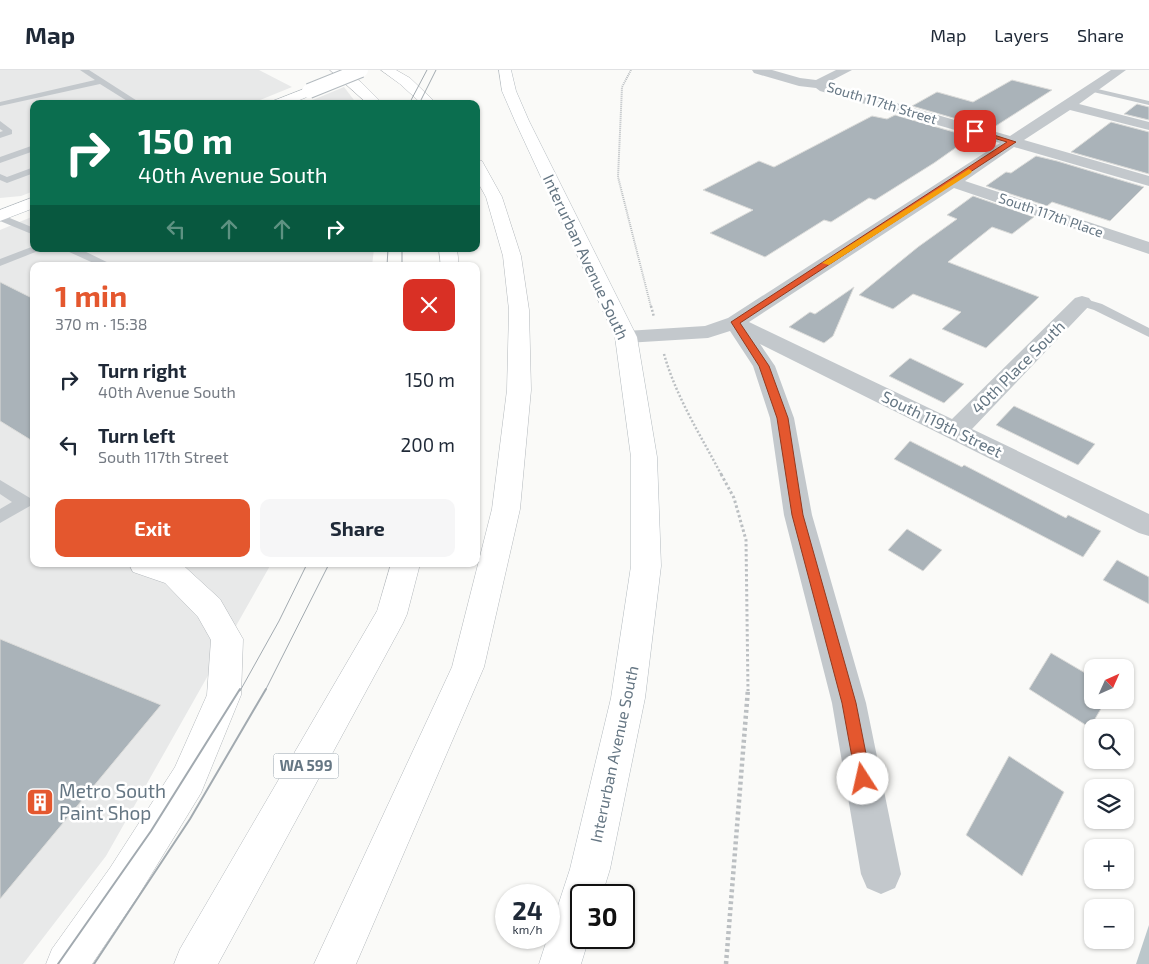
<!DOCTYPE html>
<meta charset="utf-8">
<style>
:root{--surface:#fff;--page:#f6f6f7;--text:#1f2937;--muted:#747a83;--line:#e0e1e3;--accent:#e4572e}
body{margin:0;font-family:"Exo 2",sans-serif;background:var(--page);color:var(--text);height:100vh;display:flex;flex-direction:column;font-size:19px;white-space:nowrap}
*{box-sizing:border-box;margin:0}
p{font-size:16px;color:var(--muted)}
.icon{flex:none;width:28px;height:28px;fill:none;stroke:currentColor;stroke-width:2;stroke-linecap:round;stroke-linejoin:round}
.map{position:relative;flex:1;overflow:hidden}
.sheet{position:absolute;left:30px;top:192px;width:450px;height:305px;display:flex;flex-direction:column;background:var(--surface);border-radius:10px;box-shadow:0 1px 4px #0004}
.sheet>*{flex:none}
.guide{position:absolute;left:30px;top:30px;width:450px;height:152px;border-radius:10px;box-shadow:0 1px 4px #0004;background:#0b6e4f;color:#fff;overflow:hidden}
.needle{width:32px;rotate:45deg}
.tools{position:absolute;left:1084px;top:589px;display:grid;gap:10px}
.tools a{display:grid;place-items:center;width:50px;height:50px;border-radius:10px;background:var(--surface);box-shadow:0 1px 4px #0004;font-size:25px}
.speed{position:absolute;left:495px;top:814px;display:flex;gap:10px;font-size:25px;font-weight:700;text-align:center}
.speed>*{display:grid;place-content:center;width:65px;height:65px;border-radius:50%;background:var(--surface);box-shadow:0 1px 4px #0004;line-height:1}
.speed small{font-size:12px;font-weight:400}
.speed .limit{border:2px solid #111;border-radius:8px;background:#fff;color:#111}
.pin{position:absolute;display:grid;place-items:center;width:42px;height:42px;color:#fff;margin:-21px;border-radius:10px;box-shadow:0 2px 8px #0006}
.me{position:absolute;width:55px;margin:-28px;rotate:350deg;stroke-linejoin:round;filter:drop-shadow(0 0 4px #0008)}
.turn{display:flex;align-items:center;gap:18px;height:105px;padding:0 25px;font-size:22px}
.turn .icon{width:65px;height:65px;stroke-width:2.5}
.turn b{display:block;font-size:35px;line-height:42px}
.lanes{display:flex;align-items:center;height:48px;padding:0 25px;background:#0003;justify-content:center;gap:25px;direction:ltr}
.lanes .off{opacity:.35}
.round{display:grid;place-items:center;flex:none;width:52px;height:52px;border-radius:10px;background:var(--page)}
.overview{display:flex;align-items:center;justify-content:space-between;height:85px;padding:0 25px}
h1{font-size:30px;font-weight:700;line-height:38px;color:var(--accent)}
.action{display:flex;gap:10px;margin-top:auto;padding:10px 25px}
.action a{flex:1;height:58px;border-radius:10px;background:var(--accent);color:#fff;font-size:20px;font-weight:700;line-height:58px;text-align:center}
.action a+a{background:var(--page);color:var(--text)}
ul{padding:0;list-style:none}
li{display:flex;align-items:center;gap:15px;height:65px;padding:0 25px}
li div{flex:1}
li b{display:block;font-size:19px}
li em{font-style:normal}
header{display:flex;align-items:center;gap:30px;box-sizing:border-box;height:70px;padding:0 25px;background:var(--surface);border-bottom:1px solid var(--line)}
header strong{font-size:24px}
nav{display:flex;gap:28px;margin-inline-start:auto;font-size:18px}
.map>svg:first-child{display:block}
.built{fill:#e8e9e9}
.water{fill:#bbc7cb}
.building{fill:#aab3b9;stroke:#dcdcda}
.lines{fill:none;stroke-linecap:round;stroke-linejoin:round}
.secondary-casing{stroke:#b3babf;stroke-width:1}
.highway-casing{stroke:#b4b9bd;stroke-width:1}
.path-far3{stroke:#bbbfc2;stroke-width:2;stroke-dasharray:1 1;stroke-linecap:butt}
.path-far2{stroke:#bbbfc2;stroke-width:2.5;stroke-dasharray:2 2;stroke-linecap:butt}
.path-far1{stroke:#bbbfc2;stroke-width:3;stroke-dasharray:2.5 2.5;stroke-linecap:butt}
.path{stroke:#bbbfc2;stroke-width:4.5;stroke-dasharray:3 3;stroke-linecap:butt}
.lane{fill:#c3c8cc;fill-rule:evenodd}
.street{fill:#c3c8cc;fill-rule:evenodd}
.secondary{fill:#fff;fill-rule:evenodd}
.highway{fill:#fff;fill-rule:evenodd}
.tram-far1{stroke:#a2aab0;stroke-width:1}
.tram{stroke:#a2aab0;stroke-width:2}
.secondary-bridge-casing{stroke:#b3babf;stroke-width:16;stroke-linecap:butt}
.secondary-bridge{stroke:#fff;stroke-width:14}
.route{fill:#e4572e;stroke:#94391e}
.slow{fill:#f59e0b}
.labels{text-anchor:middle;stroke-width:5;stroke-linejoin:round;paint-order:stroke}
.far-street-label{font-size:14px;fill:#657683;stroke:#fff}
.shield{fill:#fff;stroke:#939fa8;stroke-width:1}
.shield-label{font-size:15px;font-weight:bold;fill:#657683}
.street-label{font-size:16px;fill:#657683;stroke:#fff}
.near-poi-label{font-size:19px;fill:#657683;stroke:#fff;text-anchor:start}
</style>
<header>
<strong>Map</strong>
<nav><a>Map</a><a>Layers</a><a>Share</a></nav>
</header>
<div class="map">
<svg width="1149" height="894" viewBox="0 0 1149 894">
<rect width="100%" height="100%" fill="#fafaf8"/>
<g class="built">
<path d="M0,0H259L292,17L250,34H34V121L21,126L0,128Z"/>
<path d="M344,17L357,34H303Z"/>
<path d="M34,146V179H374L372,196H34V494H271L106,786L23,894H0V160Z"/>
</g>
<path class="water" d="M1149,855V894H1136Z"/>
<g class="building">
<path d="M1012,10L1052,20L991,59L912,36L937,22L973,32Z"/>
<path d="M1137,34L1149,37V50L1124,44Z"/>
<path d="M895,45L971,67L934,93L875,130L869,128L831,152L824,150L765,187L710,163L753,140L703,120L759,91L774,97L872,46L887,49Z"/>
<path d="M1111,52L1149,62V104L1071,82Z"/>
<path d="M1036,86L1057,91L1144,117L1110,151L1052,132L1047,136L986,116L1006,102L1011,103Z"/>
<path d="M973,126L1034,147L1012,164L992,157L948,192L1039,227L986,278L942,259L961,242L913,224L893,239L859,225L918,177L957,149L947,145Z"/>
<path d="M0,212L34,229V372L0,351Z"/>
<path d="M854,217L833,266L824,273L789,257L810,242L815,244Z"/>
<path d="M910,288L964,314L944,333L889,306Z"/>
<path d="M1014,336L1095,374L1078,395L996,355Z"/>
<path d="M910,371L962,397L964,395L1066,448L1068,445L1101,461L1083,487L894,389Z"/>
<path d="M907,459L942,480L923,501L888,480Z"/>
<path d="M1117,490L1149,507V534L1103,510Z"/>
<path d="M0,569L161,635L0,829Z"/>
<path d="M1051,583L1092,607V630H1106L1092,654V659L1029,619Z"/>
<path d="M1009,686L1064,722L1022,806L966,765Z"/>
</g>
<g class="lines">
<g class="secondary-casing">
<g id="secondary">
<path d="M499,0H511L516,21L529,51L637,267L657,387L661,496L645,628L610,799L602,825H581V868H589L581,894H539L570,799L611,628L631,496V387L615,267L515,51L502,21Z"/>
<path d="M309,17L316,21L314,24L290,34H271L273,31Z"/>
<path d="M34,127V138L0,151V140Z"/>
</g>
</g>
<g class="highway-casing">
<g id="highway">
<path d="M330,0H344L361,12L383,34H368Z"/>
<path d="M381,0H396L410,8L437,34H422L400,14Z"/>
<path d="M476,89L482,91L502,127L521,186L529,240L531,320L520,439L484,597L356,894H314L452,597L492,439L507,320L509,240L503,186L486,127L476,109Z"/>
<path d="M439,179H457L459,196H441Z"/>
<path d="M129,494H177L185,497L220,529L243,569L241,625L201,723L138,826L92,894H46L52,879L110,798L175,697L207,625L211,570L198,547L165,513L133,502Z"/>
<path d="M391,494H420L407,544L403,553L218,894H174L180,879L377,541Z"/>
</g>
</g>
<path class="path-far3" d="M631,0L622,17L618,107L651,237"/>
<g class="path-far2">
<path d="M651,236L654,247"/>
<path d="M664,284C676,327 701,366 722,406"/>
</g>
<path class="path-far1" d="M721,404L734,428L746,470L748,621"/>
<path class="path" d="M726,894L748,619"/>
<g class="lane">
<path d="M80,0H89L142,34H132L100,14L0,36V32L95,10Z"/>
<path d="M1089,17L1149,31V35L1089,21Z"/>
<path d="M0,51L12,60V64L0,68V62L3,61L0,59Z"/>
<path d="M34,75V81L0,93V87Z"/>
<path d="M34,97V103L7,113L0,110V104L7,107Z"/>
<path d="M0,144L34,158V165L0,151Z"/>
<path d="M34,176V179H39L38,181L0,196V189Z"/>
<path d="M66,179H80L115,196H100L67,181Z"/>
<path d="M1082,228L1102,234L1149,258V267L1094,240L1078,235L1076,232Z"/>
<path d="M0,410L30,428L32,432L30,436L0,453V439L12,432L0,424Z"/>
</g>
<path class="street" d="M752,0H772L800,8L816,10L836,0H852L827,13L1010,66L1111,0H1126L1079,34L1149,52V60L1070,40L1024,70L1149,106V116L1014,77L965,111L1149,172V184L954,118L749,252L952,349L1075,228L1082,226L1089,228L1092,232L1089,236L972,359L1149,444V466L1139,463L760,274L775,296L794,348L812,445L866,633L901,804L895,818L881,824L867,818L861,804L832,633L784,445L770,348L753,296L730,261L708,268L626,273L618,272L615,267L618,262L626,261L705,256L728,248L1000,73L820,21L816,18L799,16L754,3Z"/>
<use href="#secondary" class="secondary"/>
<use href="#highway" class="highway"/>
<g class="tram-far1">
<path d="M409,34L427,0"/>
<path d="M419,34L436,0"/>
<path d="M402,179V196"/>
<path d="M387,196L388,179"/>
<path d="M240,621L279,551L307,494"/>
<path d="M265,621L329,494"/>
</g>
<g class="tram">
<path d="M58,894L151,761L240,619"/>
<path d="M94,894L190,749L266,619"/>
</g>
<g class="secondary-bridge-casing">
<path id="secondary-bridge" d="M309,21L361,0"/>
</g>
<use href="#secondary-bridge" class="secondary-bridge"/>
</g>
<path class="route" d="M975,59L1016,72L740,253L769,296L788,348L803,445L856,633L871,709L868,714L863,716L858,714L856,709L842,633L792,445L777,348L759,296L731,252L1007,72L973,62Z"/>
<path class="slow" d="M969,99L972,101L971,103L829,195L822,193Z"/>
<defs>
<g id="building-square" transform="scale(1.4375)"><rect x="-9" y="-9" width="18" height="18" rx="4" fill="#e4572e" stroke="#fff"/><path d="M-4-6H4V6H1V3H-1V6H-4ZM-2.5-4.3h1.7v1.8h-1.7ZM.8-4.3h1.7v1.8H.8ZM-2.5-1h1.7V.8h-1.7ZM.8-1h1.7V.8H.8Z" fill="#fff"/></g>
</defs>
<g fill-rule="evenodd">
<use href="#building-square" x="40" y="732"/>
</g>
<g class="labels">
<g class="far-street-label">
<text transform="translate(882 33) rotate(17)" y="5">South 117th Street</text>
<text transform="translate(1051 145) rotate(19)" y="5">South 117th Place</text>
</g>
<rect class="shield" x="273.5" y="683.5" width="65" height="25" rx="4"/>
<g class="shield-label">
<text x="306" y="701">WA 599</text>
</g>
<g class="street-label">
<text transform="translate(586 187) rotate(65)" y="6">Interurban Avenue South</text>
<text transform="translate(1018 297) rotate(-45)" y="6">40th Place South</text>
<text transform="translate(942 354) rotate(26)" y="6">South 119th Street</text>
<text transform="translate(614 684) rotate(-78)" y="6">Interurban Avenue South</text>
</g>
<g class="near-poi-label">
<text x="59" y="728">Metro South<tspan x="59" dy="22">Paint Shop</tspan></text>
</g>
</g>
</svg>
<div class="tools">
<a><svg class="needle" viewBox="-14 -14 28 28"><path d="M0-13l5 13h-10z" fill="#e53935"/><path d="M0 13l5-13h-10z" fill="#747a83"/></svg></a>
<a><svg class="icon" aria-label="search" viewBox="0 0 24 24"><circle cx="10" cy="10" r="6"/><path d="M15 15l6 6"/></svg></a>
<a><svg class="icon" aria-label="layers" viewBox="0 0 24 24"><path d="M12 4l9 5-9 5-9-5zM3 14l9 5 9-5"/></svg></a>
<a>+</a>
<a>−</a>
</div>
<div class="speed"><div>24<small>km/h</small></div><div class="limit">30</div></div>
<div class="pin" style="left:975px;top:61px;background:#d93025"><svg class="icon" aria-label="arrive" viewBox="0 0 24 24"><path d="M6 21V4h12l-3 4 3 4H6"/></svg></div>
<svg class="me" style="left:863px;top:709px" viewBox="-20 -20 40 40"><circle r="19" fill="#fff"/><path d="M0-13L10 11 0 6-10 11z" fill="#e4572e"/></svg>
<div class="guide">
<div class="turn"><svg class="icon" aria-label="right" viewBox="0 0 24 24"><path d="M7 20v-9h11M14 6l5 5-5 5"/></svg><div><b>150 m</b>40th Avenue South</div></div>
<div class="lanes"><svg class="icon off" aria-label="left" viewBox="0 0 24 24"><path d="M17 20v-9H6M10 6l-5 5 5 5"/></svg><svg class="icon off" aria-label="ahead" viewBox="0 0 24 24"><path d="M12 20V5M6 11l6-6 6 6"/></svg><svg class="icon off" aria-label="ahead" viewBox="0 0 24 24"><path d="M12 20V5M6 11l6-6 6 6"/></svg><svg class="icon" aria-label="right" viewBox="0 0 24 24"><path d="M7 20v-9h11M14 6l5 5-5 5"/></svg></div>
</div>
<section class="sheet">
<div class="overview"><div><h1>1 min</h1><p>370 m · 15:38</p></div><a class="round" style="background:#d93025;color:#fff"><svg class="icon" aria-label="close" viewBox="0 0 24 24"><path d="M6 6l12 12M18 6L6 18"/></svg></a></div>
<ul>
<li><svg class="icon" aria-label="right" viewBox="0 0 24 24"><path d="M7 20v-9h11M14 6l5 5-5 5"/></svg><div><b>Turn right</b><p>40th Avenue South</p></div><em>150 m</em></li>
<li><svg class="icon" aria-label="left" viewBox="0 0 24 24"><path d="M17 20v-9H6M10 6l-5 5 5 5"/></svg><div><b>Turn left</b><p>South 117th Street</p></div><em>200 m</em></li>
</ul>
<div class="action"><a>Exit</a><a>Share</a></div>
</section>
</div>
